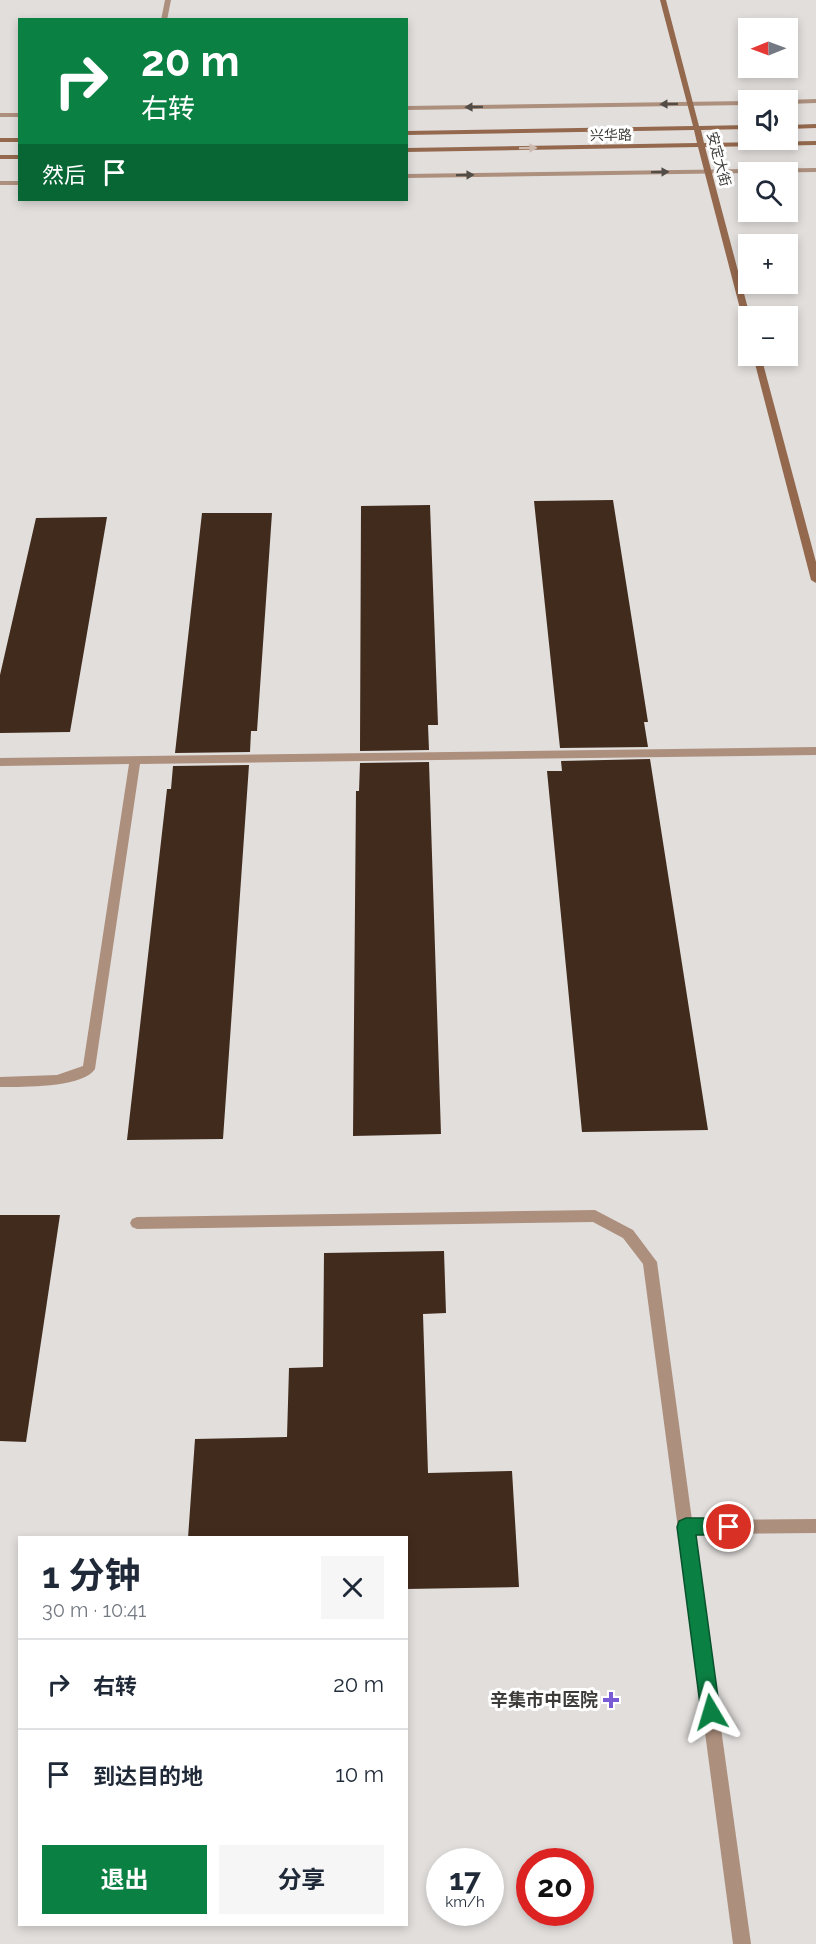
<!DOCTYPE html>
<html lang="zh">
<meta charset="utf-8">
<style>
:root{--surface:#fff;--page:#f6f6f7;--text:#1f2937;--muted:#747a83;--line:#e0e1e3;--accent:#0b8043}
body{margin:0;font-family:Raleway,"Noto Sans SC",sans-serif;background:var(--page);color:var(--text);height:100vh;display:flex;flex-direction:column;font-size:22px;white-space:nowrap}
*{box-sizing:border-box;margin:0}
p{font-size:20px;color:var(--muted)}
.icon{flex:none;width:33px;height:33px;fill:none;stroke:currentColor;stroke-width:2;stroke-linecap:round;stroke-linejoin:round}
.map{position:relative;flex:1;overflow:hidden}
.details{position:absolute;left:18px;top:1536px;width:390px;height:390px;display:flex;flex-direction:column;background:var(--surface);border-radius:0px;box-shadow:0 3px 9px #0003}
.details>*{flex:none}
.banner{position:absolute;left:18px;top:18px;width:390px;height:183px;border-radius:0px;box-shadow:0 3px 9px #0003;background:#0b8043;color:#fff;overflow:hidden}
.needle{width:39px;rotate:269deg}
.controls{position:absolute;left:738px;top:18px;display:grid;gap:12px}
.controls a{display:grid;place-items:center;width:60px;height:60px;border-radius:0px;background:var(--surface);box-shadow:0 3px 9px #0003;font-size:30px}
.speed{position:absolute;left:426px;top:1848px;display:flex;gap:12px;font-size:30px;font-weight:700;text-align:center}
.speed>*{display:grid;place-content:center;width:78px;height:78px;border-radius:50%;background:var(--surface);box-shadow:0 3px 9px #0003;line-height:1}
.speed small{font-size:15px;font-weight:400}
.speed .limit{border:9px solid #d22;background:#fff;color:#111}
.pin{position:absolute;display:grid;place-items:center;width:51px;height:51px;color:#fff;margin:-26px;border:3px solid #fff;border-radius:50%;box-shadow:0 2px 6px #0007}
.me{position:absolute;width:66px;margin:-33px;rotate:353deg;stroke-linejoin:round;filter:drop-shadow(0 0 4px #0008)}
.turn{display:flex;align-items:center;gap:21px;height:126px;padding:0 24px;font-size:27px}
.turn .icon{width:78px;height:78px;stroke-width:2.5}
.turn b{display:block;font-size:42px;line-height:51px}
.then{display:flex;align-items:center;height:57px;padding:0 24px;background:#0003;gap:12px;font-size:22px}
.round{display:grid;place-items:center;flex:none;width:63px;height:63px;border-radius:0px;background:var(--page)}
.head{display:flex;align-items:center;justify-content:space-between;height:102px;padding:0 24px}
h1{font-size:36px;font-weight:700;line-height:45px}
.button{display:flex;gap:12px;margin-top:auto;padding:12px 24px}
.button a{flex:1;height:69px;border-radius:0px;background:var(--accent);color:#fff;font-size:24px;font-weight:700;line-height:69px;text-align:center}
.button a+a{background:var(--page);color:var(--text)}
ul{padding:0;list-style:none}
li{display:flex;align-items:center;gap:18px;height:90px;padding:0 24px;border-top:2px solid var(--line)}
li div{flex:1}
li b{display:block;font-size:22px}
li em{font-style:normal}
.map>svg:first-child{display:block}
.building{fill:#412b1d}
.lines{fill:none;stroke-linecap:round;stroke-linejoin:round}
.lane{fill:#ad8f7d;fill-rule:evenodd}
.street{fill:#ad8f7d;fill-rule:evenodd}
.secondary{fill:#93684d;fill-rule:evenodd}
.oneway{fill:#534d48}
.oneway2{fill:#cebbaf}
.route{fill:#0b8043;stroke:#07532c;stroke-width:1.5}
.poi-dot{fill:#7a5bd6;stroke:#fff;stroke-width:2}
.labels{text-anchor:middle;stroke-width:6;stroke-linejoin:round;paint-order:stroke}
.far-street-label{font-size:14px;fill:#3d3c3b;stroke:#fff}
.near-poi-label{font-size:18px;font-weight:bold;fill:#3d3c3b;stroke:#fff;text-anchor:end}
</style>
<div class="map">
<svg width="816" height="1944" viewBox="0 0 816 1944">
<rect width="100%" height="100%" fill="#e1dedc"/>
<g class="building">
<path d="M613,500L648,722H644L648,747L560,748L534,501Z"/>
<path d="M430,505L438,725H428L429,750L360,751L361,506Z"/>
<path d="M202,513H272L257,731H251L250,752L175,753Z"/>
<path d="M107,517L70,732L0,733V675L36,518Z"/>
<path d="M650,759L708,1130L582,1132L547,771H562L561,761Z"/>
<path d="M429,762L441,1134L353,1136L356,791H359L360,763Z"/>
<path d="M249,765L223,1139L127,1140L167,789H171L173,766Z"/>
<path d="M0,1215H60L26,1442L0,1441Z"/>
<path d="M444,1251L446,1313L423,1314L428,1473L512,1471L519,1587L406,1589V1538H188L195,1439L287,1437L289,1368L323,1367L324,1253Z"/>
</g>
<g class="lines">
<g class="lane">
<path d="M165,0H171L167,20H161Z"/>
<path d="M816,747V755L140,764L95,1069C83,1088 22,1087 0,1087V1077L57,1075L83,1066L129,764L0,766V758Z"/>
<path d="M595,1210L633,1230L657,1262L692,1520L816,1519V1533L694,1534L751,1944H733L643,1264L623,1238L593,1222L137,1229L132,1227L130,1223L132,1219L137,1217Z"/>
</g>
<g class="street">
<path d="M816,99V103L788,104L786,100Z"/>
<path d="M748,101V105L406,110V106Z"/>
<rect x="0" y="113" width="20" height="4"/>
<path d="M816,168V172L406,178V174Z"/>
<rect x="0" y="181" width="20" height="4"/>
</g>
<g class="secondary">
<path d="M660,0H666L699,126L748,125V129L701,130L704,143L816,141V145L705,147L750,316H748V326L744,324L698,147L406,152V148L697,143L694,130L406,135V131L693,126Z"/>
<path d="M816,124V128L788,129V125Z"/>
<rect x="0" y="138" width="20" height="4"/>
<rect x="0" y="155" width="20" height="4"/>
<path d="M753,356H761L816,562V583L811,580Z"/>
</g>
</g>
<defs><path id="oneway-solid" d="M-6-.8H1V-3.2L6.5 0L1 3.2V.8H-6Z" transform="scale(1.5)"/></defs>
<g class="oneway">
<use href="#oneway-solid" transform="translate(669 104) rotate(179)"/>
<use href="#oneway-solid" transform="translate(474 107) rotate(179)"/>
<use href="#oneway-solid" transform="translate(660 172) rotate(-1)"/>
<use href="#oneway-solid" transform="translate(465 175) rotate(-1)"/>
</g>
<use class="oneway2" href="#oneway-solid" transform="translate(528 148) rotate(-1)"/>
<path class="route" d="M686,1518H729L735,1521L738,1527L735,1533L729,1535H696L720,1712L717,1719L711,1721L704,1719L701,1712L677,1527L679,1521Z"/>
<path class="poi-dot" d="M608 1691h6v6h6v6h-6v6h-6v-6h-6v-6h6z"/>
<g class="labels">
<g class="far-street-label">
<text transform="translate(611 135) rotate(-1)" y="5">兴华路</text>
<text transform="translate(719 159) rotate(75)" y="5">安定大街</text>
</g>
<g class="near-poi-label">
<text x="598" y="1706">辛集市中医院</text>
</g>
</g>
</svg>
<div class="controls">
<a><svg class="needle" viewBox="-14 -14 28 28"><path d="M0-13l5 13h-10z" fill="#e53935"/><path d="M0 13l5-13h-10z" fill="#747a83"/></svg></a>
<a><svg class="icon" aria-label="sound" viewBox="0 0 24 24"><path d="M4 9h4l5-4v14l-5-4H4zM17 9q2 3 0 6"/></svg></a>
<a><svg class="icon" aria-label="search" viewBox="0 0 24 24"><circle cx="10" cy="10" r="6"/><path d="M15 15l6 6"/></svg></a>
<a>+</a>
<a>−</a>
</div>
<div class="speed"><div>17<small>km/h</small></div><div class="limit">20</div></div>
<div class="pin" style="left:729px;top:1527px;background:#d93025"><svg class="icon" aria-label="arrive" viewBox="0 0 24 24"><path d="M6 21V4h12l-3 4 3 4H6"/></svg></div>
<svg class="me" style="left:711px;top:1712px" viewBox="-20 -20 40 40"><path d="M0-17L14 15 0 8-14 15z" fill="#0b8043" stroke="#fff" stroke-width="4"/></svg>
<div class="banner">
<div class="turn"><svg class="icon" aria-label="right" viewBox="0 0 24 24"><path d="M7 20v-9h11M14 6l5 5-5 5"/></svg><div><b>20 m</b>右转</div></div>
<div class="then">然后<svg class="icon" aria-label="arrive" viewBox="0 0 24 24"><path d="M6 21V4h12l-3 4 3 4H6"/></svg></div>
</div>
<section class="details">
<div class="head"><div><h1>1 分钟</h1><p>30 m · 10:41</p></div><a class="round"><svg class="icon" aria-label="close" viewBox="0 0 24 24"><path d="M6 6l12 12M18 6L6 18"/></svg></a></div>
<ul>
<li><svg class="icon" aria-label="right" viewBox="0 0 24 24"><path d="M7 20v-9h11M14 6l5 5-5 5"/></svg><div><b>右转</b></div><em>20 m</em></li>
<li><svg class="icon" aria-label="arrive" viewBox="0 0 24 24"><path d="M6 21V4h12l-3 4 3 4H6"/></svg><div><b>到达目的地</b></div><em>10 m</em></li>
</ul>
<div class="button"><a>退出</a><a>分享</a></div>
</section>
</div>
